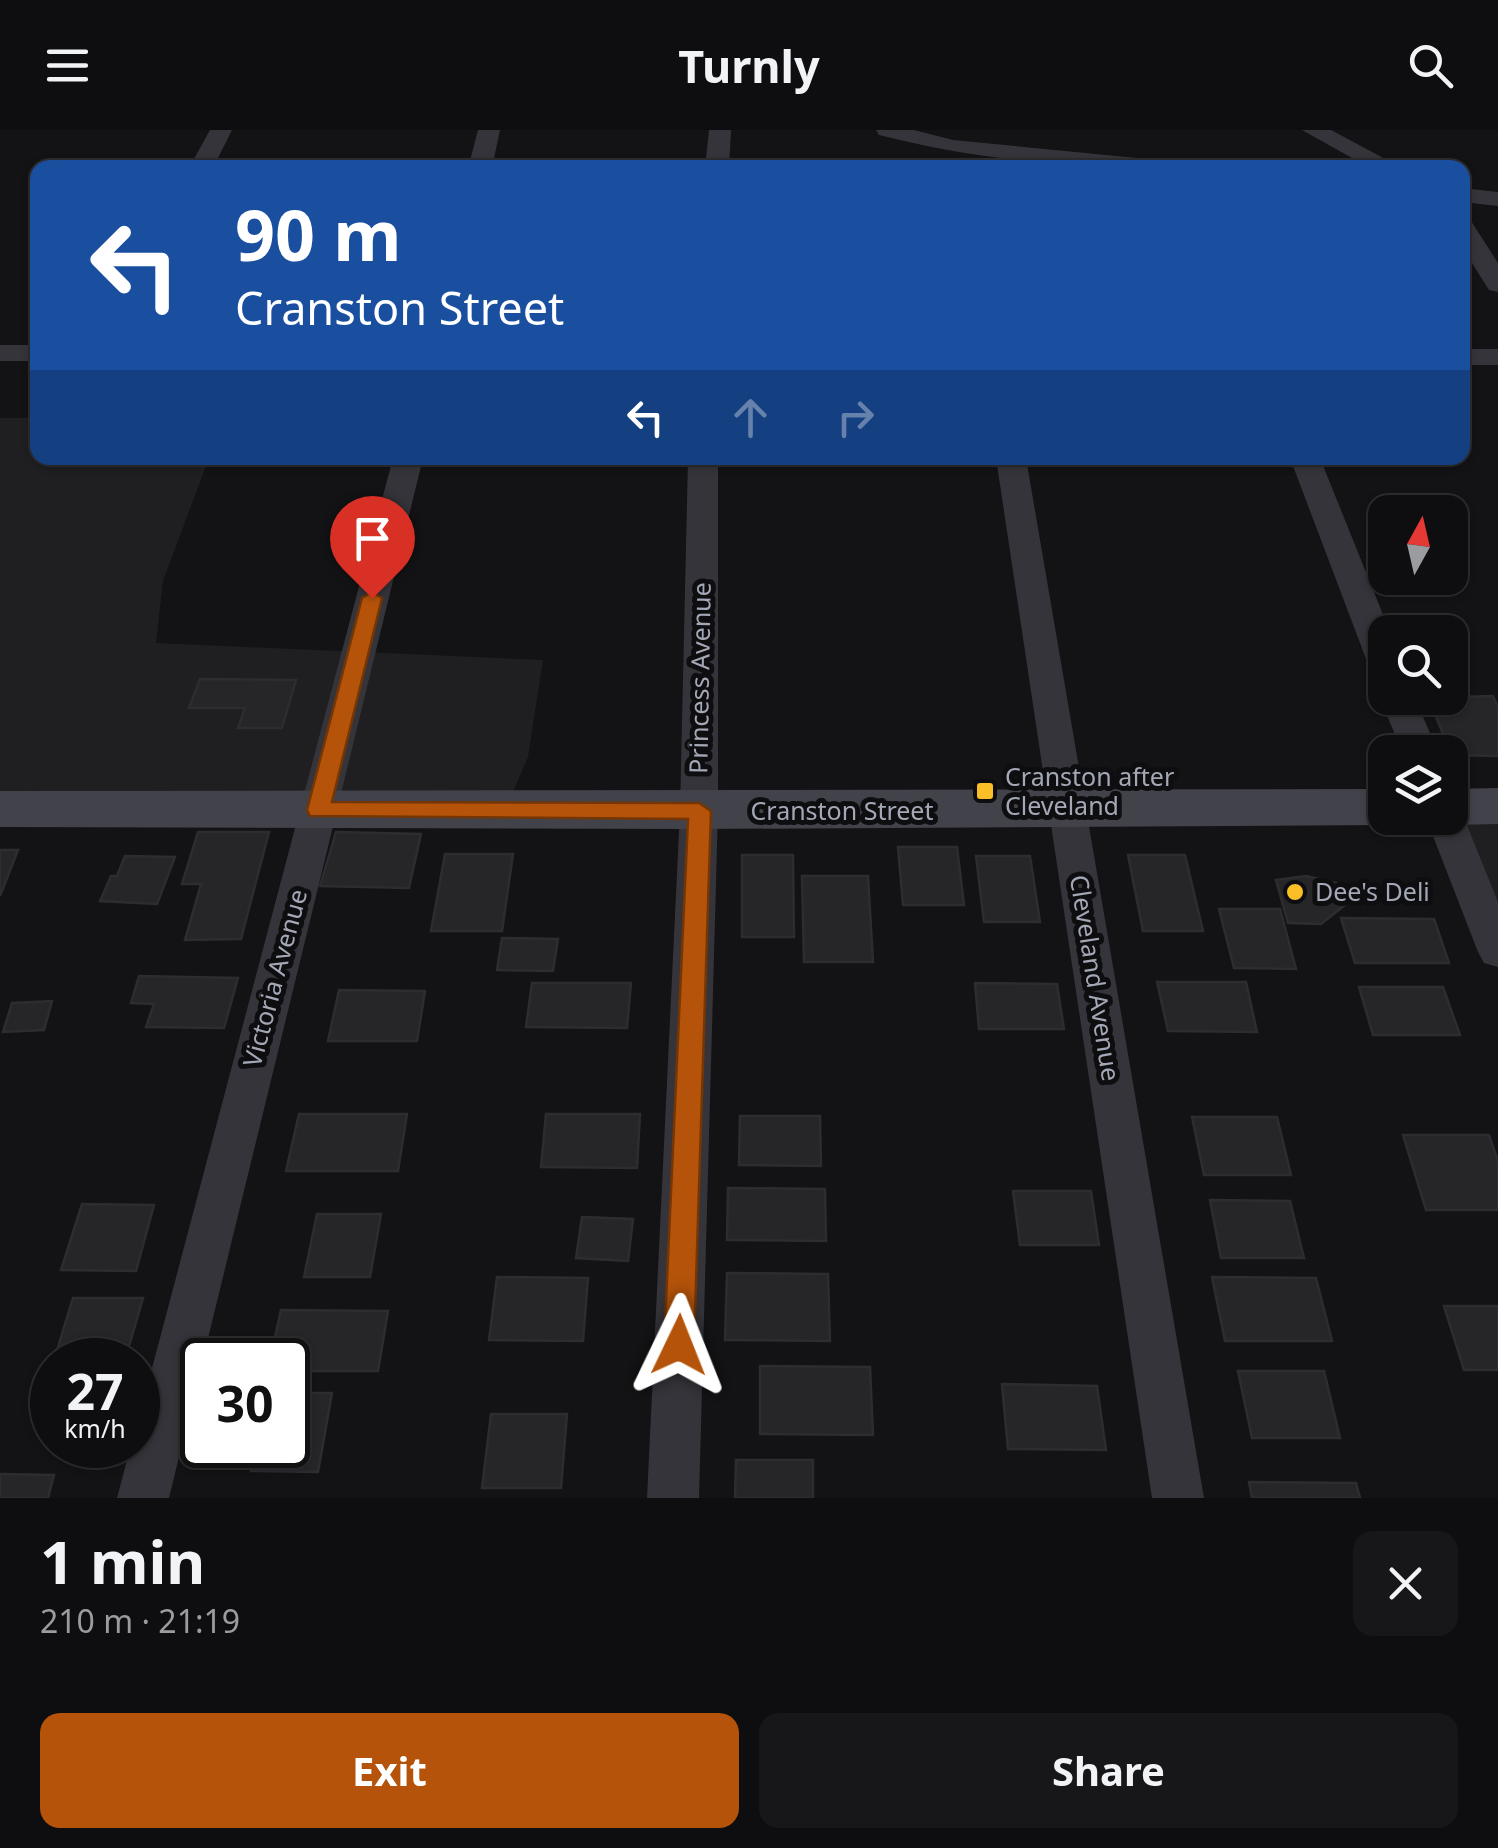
<!DOCTYPE html>
<meta charset="utf-8">
<style>
:root{--surface:#0e0e10;--page:#171719;--text:#f1f3f6;--muted:#9b9c9f;--line:#2e2e30;--accent:#b45309}
body{margin:0;font-family:"Noto Sans",sans-serif;background:var(--page);color:var(--text);height:100vh;display:flex;flex-direction:column;font-size:38px;white-space:nowrap}
*{box-sizing:border-box;margin:0}
p{font-size:32px;color:var(--muted)}
.icon{flex:none;width:55px;height:55px;fill:none;stroke:currentColor;stroke-width:2;stroke-linecap:round;stroke-linejoin:round}
.map{position:relative;height:1368px;overflow:hidden}
.panel{display:flex;flex-direction:column;background:var(--surface);flex:1}
.panel>*{flex:none}
.guide{position:absolute;left:30px;top:30px;width:1440px;height:305px;border-radius:20px;box-shadow:0 2px 8px #0004,0 0 0 2px var(--line);background:#1a4fa0;color:#fff;overflow:hidden}
.needle{width:65px;rotate:8deg}
.tools{position:absolute;left:1368px;top:365px;display:grid;gap:20px}
.tools a{display:grid;place-items:center;width:100px;height:100px;border-radius:20px;background:var(--surface);box-shadow:0 2px 8px #0004,0 0 0 2px var(--line);font-size:50px}
.speed{position:absolute;left:30px;top:1208px;display:flex;gap:20px;font-size:50px;font-weight:700;text-align:center}
.speed>*{display:grid;place-content:center;width:130px;height:130px;border-radius:50%;background:var(--surface);box-shadow:0 2px 8px #0004,0 0 0 2px var(--line);line-height:1}
.speed small{font-size:25px;font-weight:400}
.speed .limit{border:5px solid #111;border-radius:15px;background:#fff;color:#111}
.pin{position:absolute;display:grid;place-items:center;width:85px;height:85px;color:#fff;margin:-102px -42px;border-radius:50% 50% 50% 0;rotate:-45deg;box-shadow:0 0 10px #0007}
.pin .icon{rotate:45deg}
.me{position:absolute;width:110px;margin:-55px;rotate:2deg;stroke-linejoin:round;filter:drop-shadow(0 0 8px #0008)}
.turn{display:flex;align-items:center;gap:35px;height:210px;padding:0 40px;font-size:45px}
.turn .icon{width:130px;height:130px;stroke-width:2.5}
.turn b{display:block;font-size:70px;line-height:85px}
.lanes{display:flex;align-items:center;height:95px;padding:0 40px;background:#0003;justify-content:center;gap:50px;direction:ltr}
.lanes .off{opacity:.35}
.round{display:grid;place-items:center;flex:none;width:105px;height:105px;border-radius:20px;background:var(--page)}
.summary{display:flex;align-items:center;justify-content:space-between;height:170px;padding:0 40px}
h1{font-size:60px;font-weight:700;line-height:75px}
.button{display:flex;gap:20px;margin-top:auto;padding:20px 40px}
.button a{flex:1;height:115px;border-radius:20px;background:var(--accent);color:#fff;font-size:40px;font-weight:700;line-height:115px;text-align:center}
.button a+a{background:var(--page);color:var(--text)}
header{display:flex;justify-content:space-between;align-items:center;height:130px;padding:0 40px;background:var(--surface);font-size:45px;font-weight:700}
.map>svg:first-child{display:block}
.built{fill:#1f1f22}
.building{fill:#262629;stroke:#2d2d31;stroke-width:2.5}
.lines{fill:none;stroke-linecap:round;stroke-linejoin:round}
.minor{fill:#34343a;fill-rule:evenodd}
.secondary{fill:#42434a;fill-rule:evenodd}
.route{fill:#b45309;stroke:#753606;stroke-width:2.5}
.poi-dot{fill:#fabe26;stroke:#0e0e10;stroke-width:4}
.labels{text-anchor:middle;stroke-width:10;stroke-linejoin:round;paint-order:stroke}
.street-label{font-size:25px;fill:#a4a8b6;stroke:#0e0e10}
.poi-label{font-size:25px;fill:#a4a8b6;stroke:#0e0e10;text-anchor:start}
</style>
<header><svg class="icon" aria-label="menu" viewBox="0 0 24 24"><path d="M4 6h16M4 12h16M4 18h16"/></svg>Turnly<svg class="icon" aria-label="search" viewBox="0 0 24 24"><circle cx="10" cy="10" r="6"/><path d="M15 15l6 6"/></svg></header>
<div class="map">
<svg width="1498" height="1368" viewBox="0 0 1498 1368">
<rect width="100%" height="100%" fill="#131315"/>
<g class="built">
<path d="M0,288H37L38,328H209L163,451L156,513L543,530L528,627L508,674L0,676Z"/>
<path d="M1498,674V812L1450,675Z"/>
</g>
<g class="building">
<path d="M200,549L296,550L282,598H238L245,578H189Z"/>
<path d="M1493,566L1498,577V626L1452,625L1428,568Z"/>
<path d="M198,702H269L241,809L185,810L201,754H182Z"/>
<path d="M336,702L421,704L409,758L320,756Z"/>
<path d="M898,717H957L964,775H903Z"/>
<path d="M0,720H18L0,766Z"/>
<path d="M445,724H513L502,801H431Z"/>
<path d="M742,725H793L794,807H742Z"/>
<path d="M1128,725H1185L1203,801H1143Z"/>
<path d="M125,726L175,727L157,774L100,771L111,746H117Z"/>
<path d="M976,726H1030L1040,792H984Z"/>
<path d="M802,746H868L873,832H804Z"/>
<path d="M1306,746L1345,755V775L1321,794L1288,793L1276,750Z"/>
<path d="M1219,779H1280L1296,839L1234,838Z"/>
<path d="M1341,788L1434,789L1449,833H1355Z"/>
<path d="M502,808L558,809L553,841L497,840Z"/>
<path d="M139,846L238,848L224,898L146,897L154,874L131,873Z"/>
<path d="M1157,852H1246L1257,902L1168,901Z"/>
<path d="M532,853H631L627,898L526,897Z"/>
<path d="M975,853L1057,854L1064,899H979Z"/>
<path d="M1359,857H1443L1460,905H1373Z"/>
<path d="M339,860L425,861L417,911H328Z"/>
<path d="M52,871L44,900L3,902L12,873Z"/>
<path d="M299,984H407L398,1041H286Z"/>
<path d="M546,984H640L637,1038L541,1037Z"/>
<path d="M740,986H820L821,1036L739,1035Z"/>
<path d="M1192,987H1277L1291,1045H1204Z"/>
<path d="M1403,1005H1489L1498,1031V1080H1426Z"/>
<path d="M728,1058L825,1059L826,1111L727,1110Z"/>
<path d="M1013,1061H1091L1099,1115H1020Z"/>
<path d="M1210,1070L1290,1071L1304,1128H1221Z"/>
<path d="M82,1074L154,1075L136,1141L61,1140Z"/>
<path d="M317,1084H381L370,1147H304Z"/>
<path d="M582,1087L633,1089L628,1131L576,1128Z"/>
<path d="M727,1143L828,1144L830,1211L725,1210Z"/>
<path d="M497,1147L588,1148L583,1211L489,1210Z"/>
<path d="M1212,1147L1316,1148L1332,1211H1225Z"/>
<path d="M73,1168H143L125,1230H54Z"/>
<path d="M1444,1176H1498V1240H1464Z"/>
<path d="M281,1180L388,1181L378,1241H288V1230H270Z"/>
<path d="M760,1236L870,1237L873,1305L760,1304Z"/>
<path d="M1238,1241H1324L1340,1308H1252Z"/>
<path d="M1002,1254L1097,1256L1106,1320L1008,1319Z"/>
<path d="M288,1263H332L318,1342L251,1341L257,1315H288Z"/>
<path d="M491,1284H567L561,1358H482Z"/>
<path d="M736,1330H813V1368H735Z"/>
<path d="M0,1344L54,1345L48,1368H0Z"/>
<path d="M1249,1352L1356,1353L1360,1368H1252Z"/>
</g>
<g class="lines">
<g class="minor">
<path d="M210,0H232L213,38H189Z"/>
<path d="M478,0H500L492,38H468Z"/>
<path d="M709,0H731L729,38H705Z"/>
<path d="M876,0H914L953,10L1168,31L1180,38C1075,38 981,31 879,5Z"/>
<path d="M1302,0H1331L1402,38H1370Z"/>
<path d="M1462,58L1498,62V76L1462,72Z"/>
<path d="M1462,89L1471,91L1498,133V162L1489,160L1462,117Z"/>
<rect x="0" y="215" width="38" height="16"/>
<rect x="1462" y="219" width="36" height="16"/>
<path d="M393,328H423L169,1368H117L131,1315H138V1291Z"/>
<path d="M688,328H718V681L699,1368H647L680,681Z"/>
<path d="M996,328H1026L1204,1368H1152Z"/>
<path d="M1290,328H1320L1390,502H1385V545L1373,542L1368,534Z"/>
<path d="M1385,561V568H1415L1438,622H1402L1380,568Z"/>
<path d="M1450,676L1458,679L1464,688L1498,772V837L1484,833L1478,822L1426,688H1450Z"/>
</g>
<g class="secondary">
<path d="M1498,658V694L1450,695L1430,688H1450V659Z"/>
<path d="M1385,659V688H1405L1385,695L699,699L0,697V661Z"/>
</g>
</g>
<path class="route" d="M372,462L382,468L332,672L699,673L711,681L694,1215L689,1225L679,1229L668,1225L664,1215L688,689L310,686L307,680L362,468Z"/>
<g class="poi-dot">
<rect x="975" y="651" width="20" height="20" rx="5"/>
<circle cx="1295" cy="762" r="10"/>
</g>
<g class="labels">
<g class="street-label">
<text transform="translate(700 548) rotate(-89)" y="9">Princess Avenue</text>
<text x="842" y="690">Cranston Street</text>
<text transform="translate(275 848) rotate(-75)" y="9">Victoria Avenue</text>
<text transform="translate(1095 848) rotate(81)" y="9">Cleveland Avenue</text>
</g>
<g class="poi-label">
<text x="1005" y="656">Cranston after<tspan x="1005" dy="29">Cleveland</tspan></text>
<text x="1315" y="771">Dee's Deli</text>
</g>
</g>
</svg>
<div class="tools">
<a><svg class="needle" viewBox="-14 -14 28 28"><path d="M0-13l5 13h-10z" fill="#e53935"/><path d="M0 13l5-13h-10z" fill="#9b9c9f"/></svg></a>
<a><svg class="icon" aria-label="search" viewBox="0 0 24 24"><circle cx="10" cy="10" r="6"/><path d="M15 15l6 6"/></svg></a>
<a><svg class="icon" aria-label="layers" viewBox="0 0 24 24"><path d="M12 4l9 5-9 5-9-5zM3 14l9 5 9-5"/></svg></a>
</div>
<div class="speed"><div>27<small>km/h</small></div><div class="limit">30</div></div>
<div class="pin" style="left:372px;top:468px;background:#d93025"><svg class="icon" aria-label="arrive" viewBox="0 0 24 24"><path d="M6 21V4h12l-3 4 3 4H6"/></svg></div>
<svg class="me" style="left:679px;top:1215px" viewBox="-20 -20 40 40"><path d="M0-17L14 15 0 8-14 15z" fill="#b45309" stroke="#fff" stroke-width="4"/></svg>
<div class="guide">
<div class="turn"><svg class="icon" aria-label="left" viewBox="0 0 24 24"><path d="M17 20v-9H6M10 6l-5 5 5 5"/></svg><div><b>90 m</b>Cranston Street</div></div>
<div class="lanes"><svg class="icon" aria-label="left" viewBox="0 0 24 24"><path d="M17 20v-9H6M10 6l-5 5 5 5"/></svg><svg class="icon off" aria-label="ahead" viewBox="0 0 24 24"><path d="M12 20V5M6 11l6-6 6 6"/></svg><svg class="icon off" aria-label="right" viewBox="0 0 24 24"><path d="M7 20v-9h11M14 6l5 5-5 5"/></svg></div>
</div>
</div>
<section class="panel">
<div class="summary"><div><h1>1 min</h1><p>210 m · 21:19</p></div><a class="round"><svg class="icon" aria-label="close" viewBox="0 0 24 24"><path d="M6 6l12 12M18 6L6 18"/></svg></a></div>
<div class="button"><a>Exit</a><a>Share</a></div>
</section>
